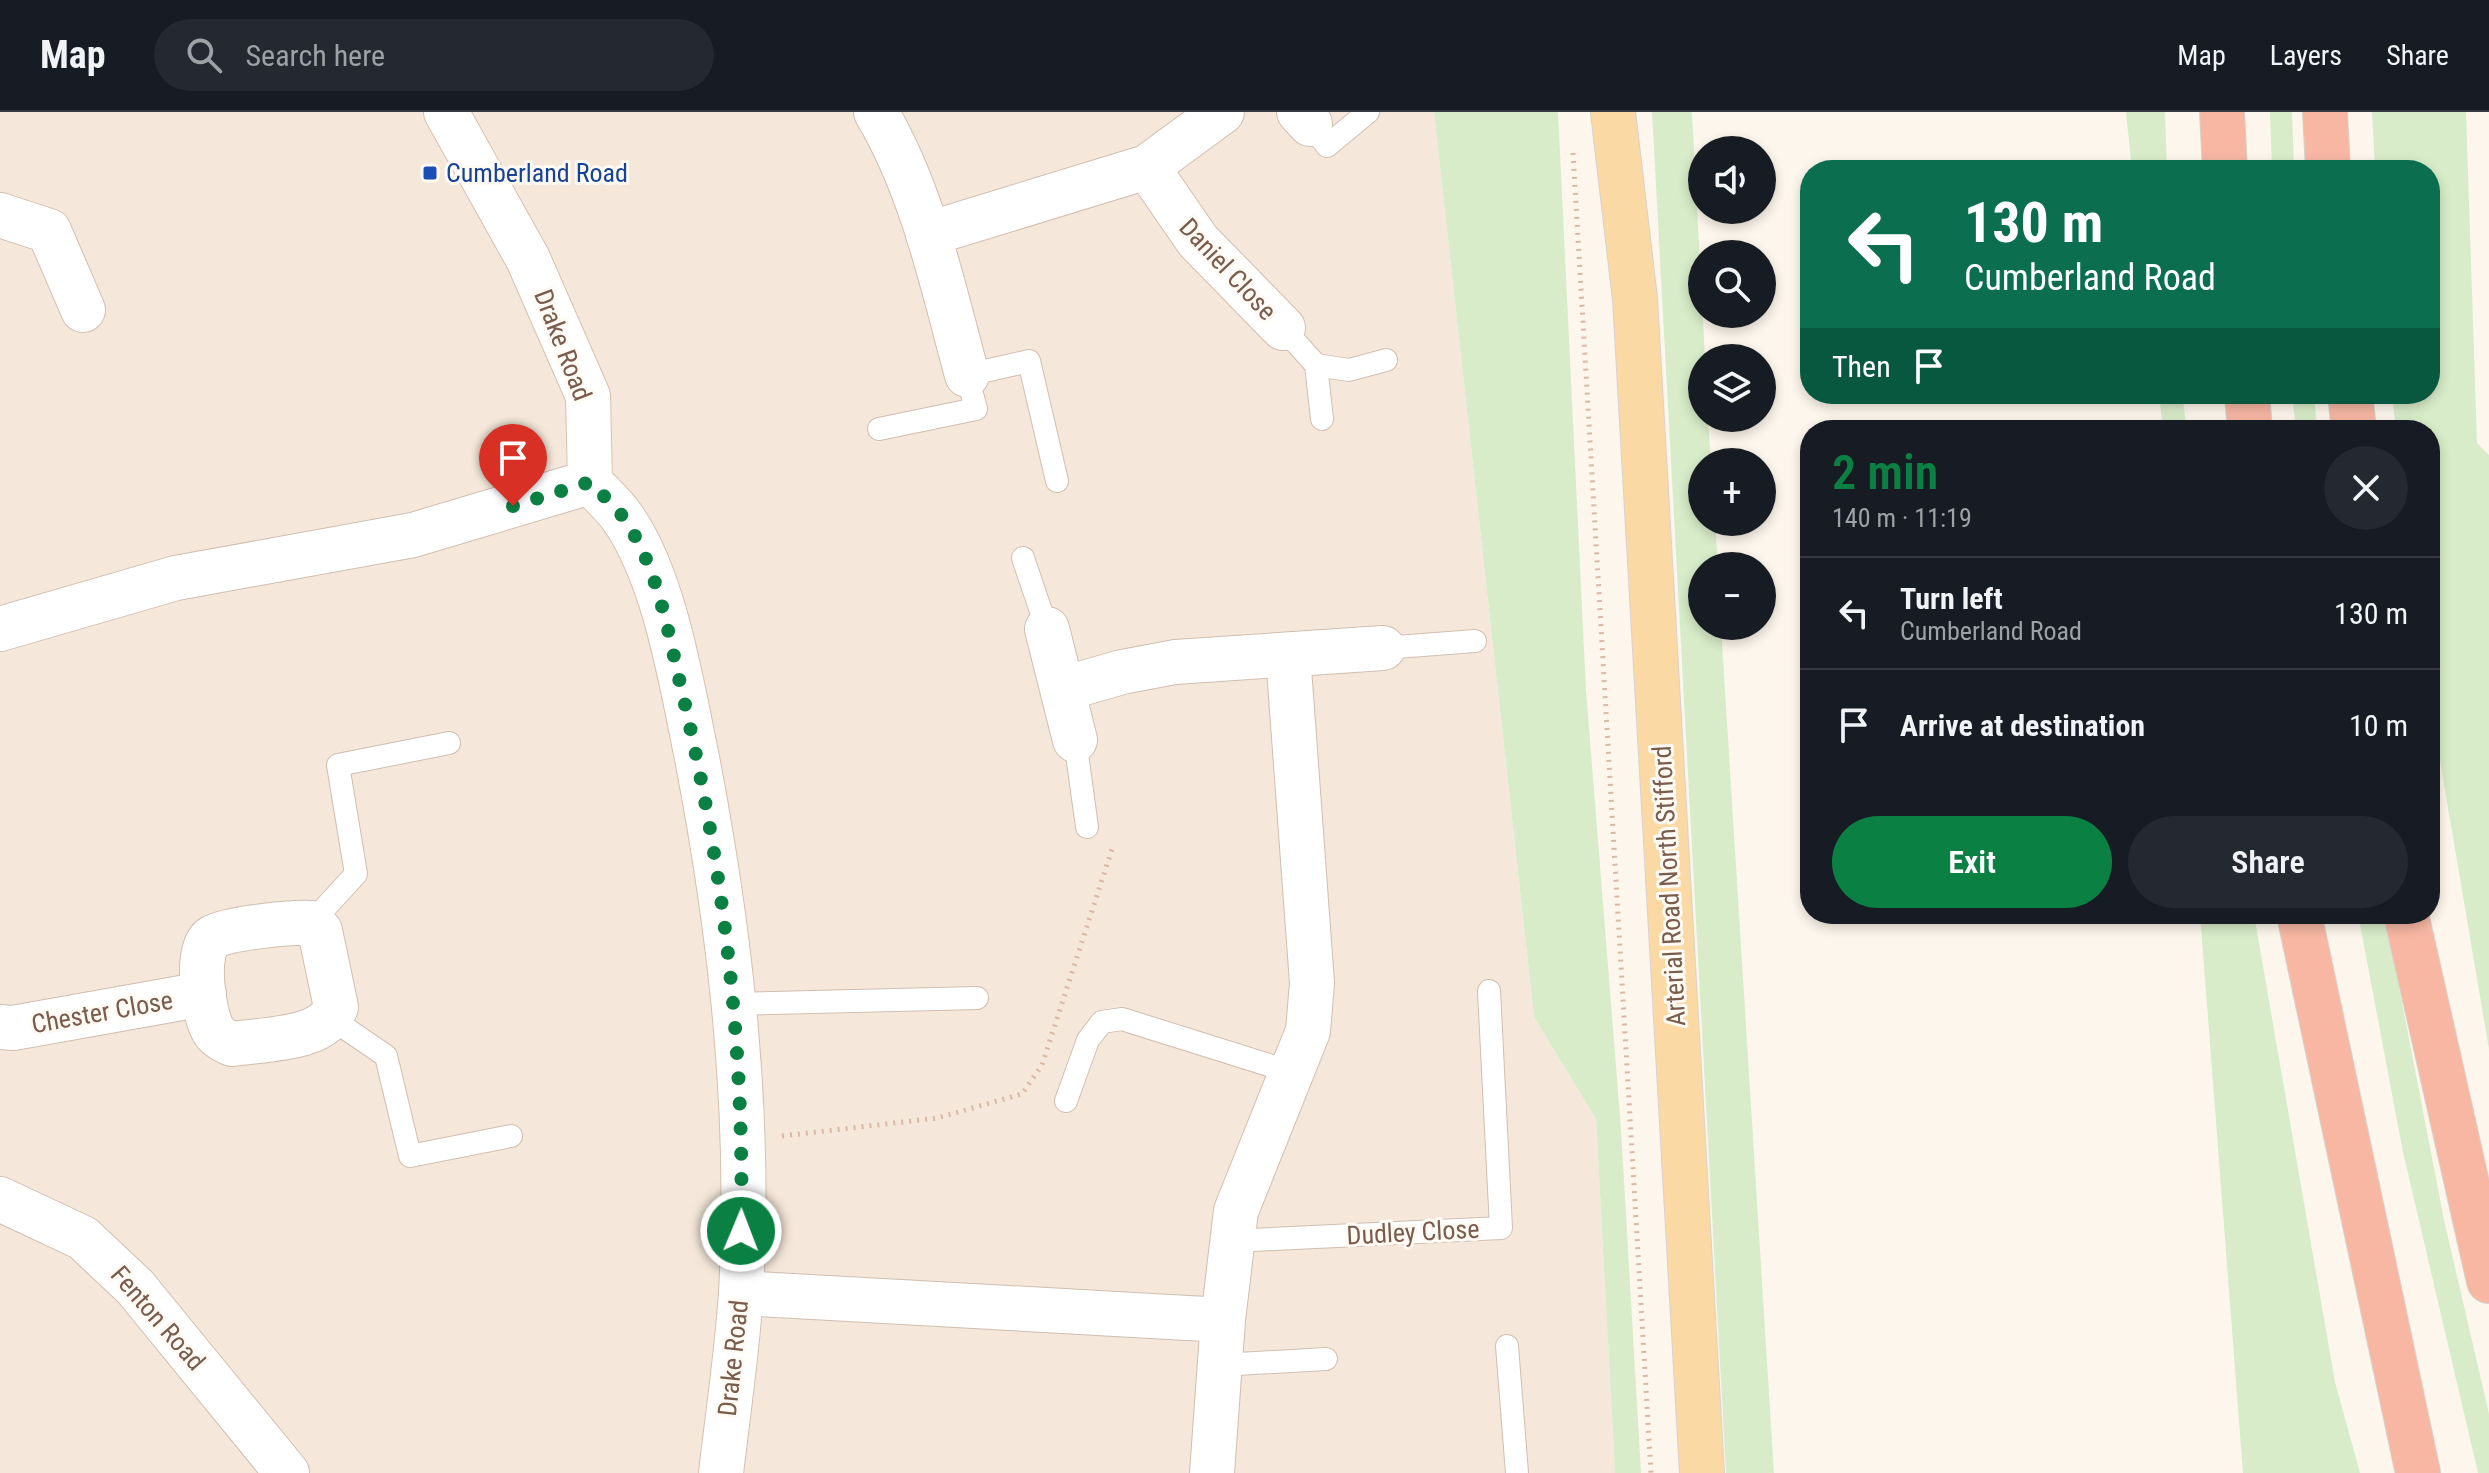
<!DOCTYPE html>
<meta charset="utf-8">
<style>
:root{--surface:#171b24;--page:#242831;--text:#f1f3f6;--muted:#9ea1a6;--line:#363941;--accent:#0b8043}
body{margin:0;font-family:"Roboto Condensed",sans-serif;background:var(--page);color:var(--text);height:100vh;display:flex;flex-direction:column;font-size:30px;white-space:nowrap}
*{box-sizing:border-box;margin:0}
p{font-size:26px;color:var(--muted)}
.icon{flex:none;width:44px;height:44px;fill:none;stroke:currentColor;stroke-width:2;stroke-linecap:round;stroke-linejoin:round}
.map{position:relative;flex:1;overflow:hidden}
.side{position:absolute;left:1800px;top:308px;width:640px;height:504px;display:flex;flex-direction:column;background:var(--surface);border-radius:32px;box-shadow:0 4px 12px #0003}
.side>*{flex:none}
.top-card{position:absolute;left:1800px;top:48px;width:640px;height:244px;border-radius:32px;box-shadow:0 4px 12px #0003;background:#0b6e4f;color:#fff;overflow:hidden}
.tools{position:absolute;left:1688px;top:24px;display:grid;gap:16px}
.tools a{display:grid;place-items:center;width:88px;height:88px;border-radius:50%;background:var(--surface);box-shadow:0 4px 12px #0003;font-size:40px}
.pin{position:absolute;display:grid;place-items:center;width:68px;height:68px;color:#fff;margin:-82px -34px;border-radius:50% 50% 50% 0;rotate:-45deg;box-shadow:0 0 8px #0007}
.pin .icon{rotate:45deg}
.me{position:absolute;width:88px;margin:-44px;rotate:1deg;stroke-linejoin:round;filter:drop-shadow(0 0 6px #0008)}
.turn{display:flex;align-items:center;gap:28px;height:168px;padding:0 32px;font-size:36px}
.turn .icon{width:104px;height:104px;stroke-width:2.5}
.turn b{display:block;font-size:56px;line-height:68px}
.then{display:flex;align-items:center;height:76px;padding:0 32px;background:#0003;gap:16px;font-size:30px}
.round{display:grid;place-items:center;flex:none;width:84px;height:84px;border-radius:42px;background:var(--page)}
.overview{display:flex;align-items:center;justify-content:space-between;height:136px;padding:0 32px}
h1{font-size:48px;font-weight:600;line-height:60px;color:var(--accent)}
.cta{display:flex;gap:16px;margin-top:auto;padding:16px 32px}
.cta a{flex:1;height:92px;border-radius:48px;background:var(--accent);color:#fff;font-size:32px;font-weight:600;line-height:92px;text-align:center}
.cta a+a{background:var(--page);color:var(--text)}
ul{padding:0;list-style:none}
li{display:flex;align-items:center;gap:24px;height:112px;padding:0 32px;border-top:2px solid var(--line)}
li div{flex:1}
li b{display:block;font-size:30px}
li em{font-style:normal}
header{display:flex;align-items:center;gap:48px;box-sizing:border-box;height:112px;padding:0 40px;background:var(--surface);border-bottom:2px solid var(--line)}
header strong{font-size:38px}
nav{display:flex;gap:44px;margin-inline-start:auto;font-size:28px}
.search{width:560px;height:72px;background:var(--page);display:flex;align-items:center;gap:20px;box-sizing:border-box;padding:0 28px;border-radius:44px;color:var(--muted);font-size:30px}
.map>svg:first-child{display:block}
.residential{fill:#f5e8da}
.green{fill:#d8ecc9}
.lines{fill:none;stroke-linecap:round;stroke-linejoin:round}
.lane-casing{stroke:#d1beb0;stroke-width:24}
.street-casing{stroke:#d1beb0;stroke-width:46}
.secondary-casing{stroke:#d6c0b0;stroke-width:46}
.primary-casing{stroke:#dad1cd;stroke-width:46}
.highway-casing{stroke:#dad1cd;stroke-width:46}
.path{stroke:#d9b8a5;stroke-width:5;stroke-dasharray:2 6;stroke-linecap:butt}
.lane{stroke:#fff;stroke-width:22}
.street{stroke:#fff;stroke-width:44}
.secondary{stroke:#fff;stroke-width:44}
.primary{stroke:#fbd9a5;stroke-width:44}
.highway{stroke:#f7b7a3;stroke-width:44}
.route{stroke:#0b8043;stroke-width:14;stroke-dasharray:0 25.2}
.transit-dot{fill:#1a4fb4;stroke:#fffaf3;stroke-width:3}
.labels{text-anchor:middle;stroke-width:6;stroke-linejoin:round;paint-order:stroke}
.transit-label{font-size:26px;fill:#164399;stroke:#fffaf3;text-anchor:start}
.street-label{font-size:26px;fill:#7a5c4d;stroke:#fffaf3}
</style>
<header>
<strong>Map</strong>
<div class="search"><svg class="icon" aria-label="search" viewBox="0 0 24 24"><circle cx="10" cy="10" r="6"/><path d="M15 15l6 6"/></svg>Search here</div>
<nav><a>Map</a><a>Layers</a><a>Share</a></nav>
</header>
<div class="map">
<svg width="2489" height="1361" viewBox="0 0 2489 1361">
<rect width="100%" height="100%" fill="#fdf6ec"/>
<path class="residential" d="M0,0H1434L1534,905L1596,1007L1615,1361H0Z"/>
<g class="green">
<path d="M1434,0H1558L1586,578L1621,1017L1641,1361H1615L1596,1007L1534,905Z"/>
<path d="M1652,0H1692L1705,246L1702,306H1708L1711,350H1702V410H1715L1718,454H1702V514H1721L1774,1361H1726Z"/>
<path d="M2126,0H2165L2167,58H2132Z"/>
<path d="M2270,0H2292L2294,58H2272Z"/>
<path d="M2372,0H2466L2477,331L2489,343V937L2430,590V318H2396L2392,282H2430V58H2375Z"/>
<path d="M2159,282H2182L2187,318H2163Z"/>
<path d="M2292,282H2314L2317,318H2296Z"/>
<path d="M2200,802H2254L2335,1270L2360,1361H2243Z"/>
<path d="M2358,802H2385L2444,1108L2489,1302V1361H2478L2403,1040Z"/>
</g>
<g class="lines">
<g class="lane-casing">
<g id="lane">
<path d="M1310,12L1327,34L1368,0"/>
<path d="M1283,216L1316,253L1322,307"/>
<path d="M1316,253L1349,258L1386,248"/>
<path d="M879,317L976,297L967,263L1029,249L1057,369"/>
<path d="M1023,446L1047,517"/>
<path d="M1383,536L1475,529"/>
<path d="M1075,628L1087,715"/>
<path d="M311,811L356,762L338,653L449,631"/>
<path d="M736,892L977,886"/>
<path d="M332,907L386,944L410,1044L511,1024"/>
<path d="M1066,989L1088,928L1102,910L1122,907L1294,961"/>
<path d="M1231,1129L1501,1116L1489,879"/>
<path d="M1507,1234L1517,1361"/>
<path d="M1220,1253L1326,1247"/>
</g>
</g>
<g class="street-casing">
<g id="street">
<path d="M876,0C923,79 943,175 967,263"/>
<path d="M1299,0L1310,12"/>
<path d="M1147,55L1198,129L1283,216"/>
<path d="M0,103L49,119L83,198"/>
<path d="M928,122L1147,55L1222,0"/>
<path d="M0,517L176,466L413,423L590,370"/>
<path d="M1047,517L1075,628"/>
<path d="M1063,577L1122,560L1175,550L1383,536"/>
<path d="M311,811L320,819L336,895C325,929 263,927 232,932C225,929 217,925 213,918C203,901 194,836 213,825C229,816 292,810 311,811Z"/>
<path d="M0,915L13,916L204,882"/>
<path d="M0,1087L83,1126L135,1175L287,1361"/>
<path d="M741,1181L1223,1208"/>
<path d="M1212,1361L1223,1208L1236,1099L1308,919L1312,871L1288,543"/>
</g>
</g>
<g class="secondary-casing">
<path id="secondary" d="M446,0L528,147L588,284L590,370C600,381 613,392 622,405C665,465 682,574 697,646C731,823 751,1000 741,1181C737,1241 728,1301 721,1361"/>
</g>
<g class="primary-casing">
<path id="primary" d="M1613,0L1635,187L1702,1361"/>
</g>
<g class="highway-casing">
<g id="highway">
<path d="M2222,0L2225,58"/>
<path d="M2325,0L2328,58"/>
<path d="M2247,282L2250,318"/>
<path d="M2350,282L2354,318"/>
<path d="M2299,802L2418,1361"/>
<path d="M2406,802L2489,1169"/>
</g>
</g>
<g class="path">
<path d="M1573,41L1651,1361"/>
<path d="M782,1024L937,1006L1022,982L1042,953L1113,734"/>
</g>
<use href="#lane" class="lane"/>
<use href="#street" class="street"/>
<use href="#secondary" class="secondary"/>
<use href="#primary" class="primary"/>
<use href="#highway" class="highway"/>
</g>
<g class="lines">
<path class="route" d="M513,394L590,370C600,381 614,393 623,405C657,453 667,515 680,571C723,752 745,933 741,1119"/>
</g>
<rect class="transit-dot" x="422" y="53" width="16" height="16" rx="4"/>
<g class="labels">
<g class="transit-label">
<text x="446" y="70">Cumberland Road</text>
</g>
<g class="street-label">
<text transform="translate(1228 157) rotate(47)" y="9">Daniel Close</text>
<text transform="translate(563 233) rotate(69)" y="9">Drake Road</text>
<text transform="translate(1669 774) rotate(-93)" y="9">Arterial Road North Stifford</text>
<text transform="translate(102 900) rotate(-10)" y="9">Chester Close</text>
<text transform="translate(1413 1120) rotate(-3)" y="9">Dudley Close</text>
<text transform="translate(158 1206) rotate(49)" y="9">Fenton Road</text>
<text transform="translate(733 1246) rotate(-84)" y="9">Drake Road</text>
</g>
</g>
</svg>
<div class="tools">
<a><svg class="icon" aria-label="sound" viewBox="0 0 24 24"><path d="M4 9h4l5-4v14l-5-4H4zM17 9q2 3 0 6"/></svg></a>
<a><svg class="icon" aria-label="search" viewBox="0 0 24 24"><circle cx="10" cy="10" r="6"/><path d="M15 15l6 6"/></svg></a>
<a><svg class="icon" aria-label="layers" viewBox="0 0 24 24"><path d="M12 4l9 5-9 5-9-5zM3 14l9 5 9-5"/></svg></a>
<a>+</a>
<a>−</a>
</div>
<div class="pin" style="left:513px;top:394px;background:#d93025"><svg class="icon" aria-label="arrive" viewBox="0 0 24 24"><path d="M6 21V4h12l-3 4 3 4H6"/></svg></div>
<svg class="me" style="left:741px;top:1119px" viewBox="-20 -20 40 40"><circle r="17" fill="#0b8043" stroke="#fff" stroke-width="3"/><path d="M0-11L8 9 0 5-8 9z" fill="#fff"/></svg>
<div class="top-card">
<div class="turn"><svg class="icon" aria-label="left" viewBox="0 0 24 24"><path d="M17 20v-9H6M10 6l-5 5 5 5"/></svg><div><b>130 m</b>Cumberland Road</div></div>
<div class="then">Then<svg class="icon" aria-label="arrive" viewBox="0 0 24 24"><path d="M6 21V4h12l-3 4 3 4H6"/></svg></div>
</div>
<section class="side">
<div class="overview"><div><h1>2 min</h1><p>140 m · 11:19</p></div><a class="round"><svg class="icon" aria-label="close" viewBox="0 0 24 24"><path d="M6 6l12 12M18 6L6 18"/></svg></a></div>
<ul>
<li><svg class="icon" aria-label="left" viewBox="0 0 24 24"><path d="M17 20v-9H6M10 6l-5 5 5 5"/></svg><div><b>Turn left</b><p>Cumberland Road</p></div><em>130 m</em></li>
<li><svg class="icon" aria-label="arrive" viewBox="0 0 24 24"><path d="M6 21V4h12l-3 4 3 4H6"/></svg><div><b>Arrive at destination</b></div><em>10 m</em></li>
</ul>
<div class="cta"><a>Exit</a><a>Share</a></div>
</section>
</div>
